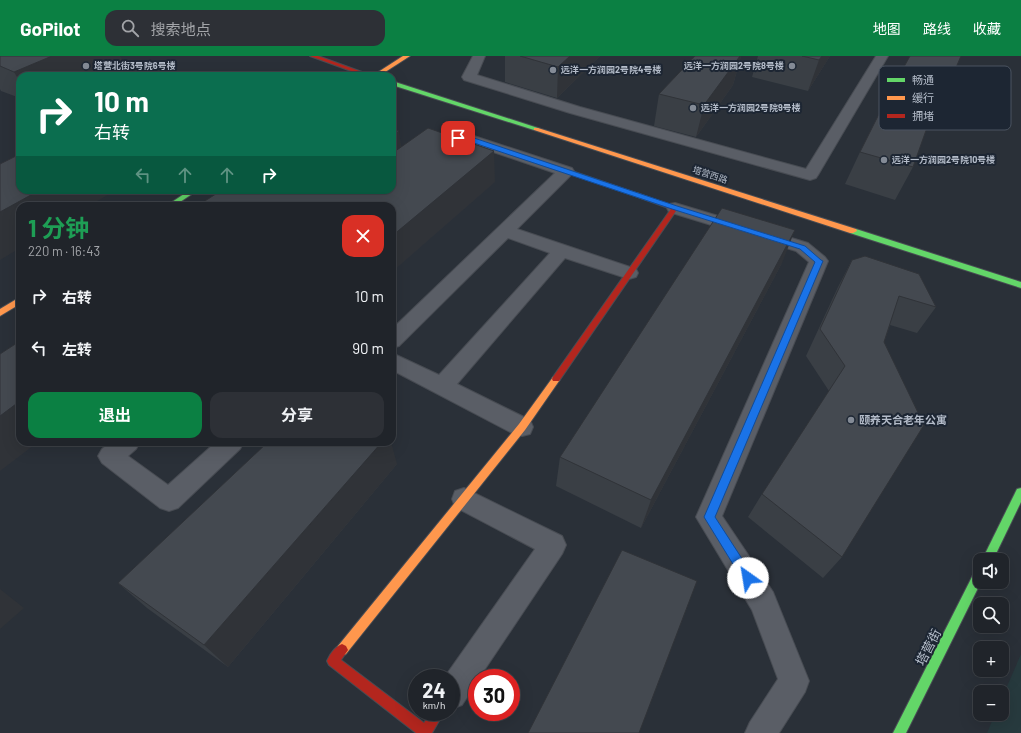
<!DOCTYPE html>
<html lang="zh">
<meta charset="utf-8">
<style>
:root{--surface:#20242a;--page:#2d3036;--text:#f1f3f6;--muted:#a2a4a8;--line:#3d4147;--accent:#0b8043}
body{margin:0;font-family:Barlow,"Noto Sans SC",sans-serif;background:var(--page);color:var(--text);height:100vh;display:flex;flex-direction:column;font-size:15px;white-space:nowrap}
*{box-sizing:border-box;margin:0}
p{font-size:13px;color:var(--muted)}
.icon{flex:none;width:22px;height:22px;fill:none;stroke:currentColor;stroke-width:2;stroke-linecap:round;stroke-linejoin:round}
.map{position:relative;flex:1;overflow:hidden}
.drawer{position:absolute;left:16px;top:146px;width:380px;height:244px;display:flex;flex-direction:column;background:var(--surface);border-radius:12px;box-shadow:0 4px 16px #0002,0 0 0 1px var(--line)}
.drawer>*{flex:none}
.top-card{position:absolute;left:16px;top:16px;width:380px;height:122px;border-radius:12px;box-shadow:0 4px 16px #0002,0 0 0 1px var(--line);background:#0b6e4f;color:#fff;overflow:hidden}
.buttons{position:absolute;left:973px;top:497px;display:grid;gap:8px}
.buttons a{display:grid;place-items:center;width:36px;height:36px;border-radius:8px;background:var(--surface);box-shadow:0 4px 16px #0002,0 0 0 1px var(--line);font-size:20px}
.speed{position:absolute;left:408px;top:613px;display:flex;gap:8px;font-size:20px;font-weight:700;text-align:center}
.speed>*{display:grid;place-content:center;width:52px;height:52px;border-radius:50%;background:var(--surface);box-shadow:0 4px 16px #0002,0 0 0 1px var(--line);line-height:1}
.speed small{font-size:10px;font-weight:400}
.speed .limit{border:6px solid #d22;background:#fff;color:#111}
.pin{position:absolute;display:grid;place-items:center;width:34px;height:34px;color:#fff;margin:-17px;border-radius:8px;box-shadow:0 2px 6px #0006}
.me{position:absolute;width:44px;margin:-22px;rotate:328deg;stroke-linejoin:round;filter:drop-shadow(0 0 3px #0008)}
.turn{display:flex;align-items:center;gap:14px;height:84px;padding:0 12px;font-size:18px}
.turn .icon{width:52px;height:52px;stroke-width:2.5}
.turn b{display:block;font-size:28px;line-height:34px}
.lanes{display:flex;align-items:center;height:38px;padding:0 12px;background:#0003;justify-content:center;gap:20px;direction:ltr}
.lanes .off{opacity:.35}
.round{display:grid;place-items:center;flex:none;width:42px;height:42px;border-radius:12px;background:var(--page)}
.headline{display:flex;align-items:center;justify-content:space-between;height:68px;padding:0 12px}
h1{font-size:24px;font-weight:700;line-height:30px;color:#1e9e55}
.cta{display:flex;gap:8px;margin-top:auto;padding:8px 12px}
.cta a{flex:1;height:46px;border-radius:12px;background:var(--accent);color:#fff;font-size:16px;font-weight:700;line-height:46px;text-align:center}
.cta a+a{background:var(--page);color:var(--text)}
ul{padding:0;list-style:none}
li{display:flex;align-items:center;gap:12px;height:52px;padding:0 12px}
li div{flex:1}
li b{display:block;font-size:15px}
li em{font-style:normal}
header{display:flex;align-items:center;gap:24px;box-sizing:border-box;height:56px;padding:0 20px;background:var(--accent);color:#fff}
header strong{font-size:19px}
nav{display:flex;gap:22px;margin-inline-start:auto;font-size:14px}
.search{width:280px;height:36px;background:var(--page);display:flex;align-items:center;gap:10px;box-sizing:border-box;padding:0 14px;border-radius:12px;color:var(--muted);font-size:15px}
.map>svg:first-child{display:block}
.green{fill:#273a3e}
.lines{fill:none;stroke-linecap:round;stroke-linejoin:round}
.street-casing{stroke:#484c53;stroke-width:2}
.fast-casing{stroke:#484c53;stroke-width:2}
.slow-casing{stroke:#484c53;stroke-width:2}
.jam-casing{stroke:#484c53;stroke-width:2}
.street{fill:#5a5e66;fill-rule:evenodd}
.fast{fill:#63d668;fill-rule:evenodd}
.slow{fill:#ff974d;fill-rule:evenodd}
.jam{fill:#b3261e;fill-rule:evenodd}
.wall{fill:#3a3f45}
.shaded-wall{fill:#303338}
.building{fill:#444950;stroke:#303338}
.route{fill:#1a73e8;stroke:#114b97}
.poi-dot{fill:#848b96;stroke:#1d2633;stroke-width:1.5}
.labels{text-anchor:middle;stroke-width:4;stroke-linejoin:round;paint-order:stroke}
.far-poi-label{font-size:9px;font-weight:bold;fill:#b4bcc9;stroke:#1d2633;text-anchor:start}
.far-street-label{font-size:9px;fill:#b4bcc9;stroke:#1d2633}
.poi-label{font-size:11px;font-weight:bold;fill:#b4bcc9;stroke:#1d2633;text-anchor:start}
.near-street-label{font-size:13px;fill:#b4bcc9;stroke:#1d2633}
.key{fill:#1d2633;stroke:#4a5360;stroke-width:1}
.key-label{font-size:11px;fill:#b4bcc9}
</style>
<header>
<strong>GoPilot</strong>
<div class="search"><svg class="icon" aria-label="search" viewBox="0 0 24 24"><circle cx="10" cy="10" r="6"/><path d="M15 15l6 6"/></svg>搜索地点</div>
<nav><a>地图</a><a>路线</a><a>收藏</a></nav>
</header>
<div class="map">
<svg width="1021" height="677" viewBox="0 0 1021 677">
<rect width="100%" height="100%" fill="#2a3038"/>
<path class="green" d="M1021,598V677H987L995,658H1002V642Z"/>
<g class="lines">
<g class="street-casing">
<g id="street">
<path d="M473,0H485L477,19L580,51L806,113L876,0H888L818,119L816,122L810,124L570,57L464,24L462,21Z"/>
<path d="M447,78L474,80L572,112L574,115L572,118L517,173L636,213L638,217L636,221L629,223L565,202L457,328L530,364L533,371L530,378L522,380L514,378L392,314V297L439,319L550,197L508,182L399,290L392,292V273L555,117L467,87H450L398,126L392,128V115L442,79Z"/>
<path d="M675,147L808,187L825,201L828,205L722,460L773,536L809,625L805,636L779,677H745L750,666L778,623L752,554L696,461L809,206L796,195L669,156L667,152L669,148Z"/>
<path d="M111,386H140L136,393L128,400L168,429L216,386H244L240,393L178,452L169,455L160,452L102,407L98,400L102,393Z"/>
<path d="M464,432L562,480L566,489L562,498L479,622H477V626L462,649L451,653V622H444L535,493L455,451L452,443L455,435Z"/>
</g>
</g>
<g class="fast-casing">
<g id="fast">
<path d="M392,25L538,72L539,73L534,74L392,29Z"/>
<path d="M566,113L639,138L640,139L639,140H635L564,116L563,115Z"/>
<path d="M190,134H198L174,150H166Z"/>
<path d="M850,173H856L1021,226V232L850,177Z"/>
<path d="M1021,432V446L993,504H982L1017,433Z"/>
<path d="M980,512V526H981L906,677H893L976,513Z"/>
</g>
</g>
<g class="slow-casing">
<g id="slow">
<path d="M403,0H410L379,20H372Z"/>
<path d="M534,72H538L856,173L857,175L853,177H850L534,74Z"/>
<path d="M20,241V248L0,260V253Z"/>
<path d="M556,320L559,321L560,323L559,325L525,374L346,598L342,600L338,598L336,594L338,590L519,368L553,321Z"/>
</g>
</g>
<g class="jam-casing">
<g id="jam">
<path d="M310,0H318L373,20H365Z"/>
<path d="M637,137L678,152L559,325H553L552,323L553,321L671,153L635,140V138Z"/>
<path d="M342,588L346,590L348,594L341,604L424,667L431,656H444L432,677H416L329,609L327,605C330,598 335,591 342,588Z"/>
</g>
</g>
<use href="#street" class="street"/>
<use href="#fast" class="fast"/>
<use href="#slow" class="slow"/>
<use href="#jam" class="jam"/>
</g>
<g class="wall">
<path d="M0,0L123,5L91,20H20V42L1,35L0,33Z"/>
<path d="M505,0H600L557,42L505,26Z"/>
<path d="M695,0H741L733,29L696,81L654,70L659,38Z"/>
<path d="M758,0H830L808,35L752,21Z"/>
<path d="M910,0L945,37L928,68L913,111L895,144L845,128L860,96Z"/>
<path d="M852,204L936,251L917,277L890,269L884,286L842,501L823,522L748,461L762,438L829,335L806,300L838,231Z"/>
<path d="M782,207L641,472L556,430L560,401Z"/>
<path d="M397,408L228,611L147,552L118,527Z"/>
</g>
<g class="shaded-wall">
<path d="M52,0H120L123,5L91,20H20V26L14,16Z"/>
<path d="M570,0H600L557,42L558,11Z"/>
<path d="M740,0H741L733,29L696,81L704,49Z"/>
<path d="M822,0H830L808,35L819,4Z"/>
<path d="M399,75L403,105L392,114V80Z"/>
<path d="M494,95L495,126L392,216V180Z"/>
<path d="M40,134H116L89,150H20V192L0,204V156Z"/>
<path d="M795,174L782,207L641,472L651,444Z"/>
<path d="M20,345V386H38L0,415V360Z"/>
<path d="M382,386H391L397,408L228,611L204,589Z"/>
<path d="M0,533L24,552L0,573Z"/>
</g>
<g class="building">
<path d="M0,0H52L14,16L0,10Z"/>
<path d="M520,0H570L558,11Z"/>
<path d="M695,0H740L704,49L659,38Z"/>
<path d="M802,0H822L819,4Z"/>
<path d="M910,0H961L945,37L940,35L913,111L860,96L890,36Z"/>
<path d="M392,72L399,75L392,80Z"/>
<path d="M428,72L494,95L392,180V150H197L222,134H392V97L394,96Z"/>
<path d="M20,98V134H40L0,156V108Z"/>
<path d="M722,152L795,174L651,444L560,401Z"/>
<path d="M865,200L919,218L936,251L899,240L884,286L924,369L842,501L762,438L845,310L820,273L852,204Z"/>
<path d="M20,285V345L0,360V298Z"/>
<path d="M268,386H382L204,589L118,527Z"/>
<path d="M622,494L697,525L639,677H528Z"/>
</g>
<path class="route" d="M458,80L471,81L677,150L805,190L821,204L823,205L715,461L752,518L753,522L752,526L748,527L744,526L704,461L815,206L800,193L672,153L468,85L456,84L455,82Z"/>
<g class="poi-dot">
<circle cx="86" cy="10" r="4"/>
<circle cx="792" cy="10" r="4"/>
<circle cx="553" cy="14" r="4"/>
<circle cx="693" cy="52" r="4"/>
<circle cx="884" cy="104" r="4"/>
<circle cx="851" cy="364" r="4"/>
</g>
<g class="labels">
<g class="far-poi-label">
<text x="94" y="13">塔营北街3号院6号楼</text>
<text x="784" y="13" text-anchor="end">远洋一方润园2号院8号楼</text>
<text x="561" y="17">远洋一方润园2号院4号楼</text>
<text x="701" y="55">远洋一方润园2号院9号楼</text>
<text x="892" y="107">远洋一方润园2号院10号楼</text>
</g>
<g class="far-street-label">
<text transform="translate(710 119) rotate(18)" y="3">塔营西路</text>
</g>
<g class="poi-label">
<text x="859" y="368">颐养天合老年公寓</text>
</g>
<g class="near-street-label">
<text transform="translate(928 591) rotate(-63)" y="5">塔营街</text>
</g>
</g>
<rect x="879" y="10" width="132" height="64" rx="6" class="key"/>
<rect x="887" y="22" width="18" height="4" fill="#63d668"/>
<rect x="887" y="40" width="18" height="4" fill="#ff974d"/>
<rect x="887" y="58" width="18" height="4" fill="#b3261e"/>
<g class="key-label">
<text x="912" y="28">畅通</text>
<text x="912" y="46">缓行</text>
<text x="912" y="64">拥堵</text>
</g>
</svg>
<div class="buttons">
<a><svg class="icon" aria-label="sound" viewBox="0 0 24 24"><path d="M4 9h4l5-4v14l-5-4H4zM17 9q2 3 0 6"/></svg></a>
<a><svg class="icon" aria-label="search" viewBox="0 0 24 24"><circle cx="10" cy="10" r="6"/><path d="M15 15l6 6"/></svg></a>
<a>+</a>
<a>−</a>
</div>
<div class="speed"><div>24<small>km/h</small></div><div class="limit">30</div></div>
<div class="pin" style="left:458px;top:82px;background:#d93025"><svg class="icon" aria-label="arrive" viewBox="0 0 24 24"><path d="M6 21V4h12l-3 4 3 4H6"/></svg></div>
<svg class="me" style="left:748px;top:522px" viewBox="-20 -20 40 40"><circle r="19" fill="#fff"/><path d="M0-13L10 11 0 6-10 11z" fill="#1a73e8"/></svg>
<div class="top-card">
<div class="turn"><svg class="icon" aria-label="right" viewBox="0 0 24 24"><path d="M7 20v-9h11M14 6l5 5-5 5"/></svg><div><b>10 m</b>右转</div></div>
<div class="lanes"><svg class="icon off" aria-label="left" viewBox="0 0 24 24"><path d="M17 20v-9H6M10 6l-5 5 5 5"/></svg><svg class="icon off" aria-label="ahead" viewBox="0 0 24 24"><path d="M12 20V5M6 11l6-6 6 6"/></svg><svg class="icon off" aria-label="ahead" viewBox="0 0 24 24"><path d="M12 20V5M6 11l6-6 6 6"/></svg><svg class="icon" aria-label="right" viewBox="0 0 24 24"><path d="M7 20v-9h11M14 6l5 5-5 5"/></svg></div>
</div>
<section class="drawer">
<div class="headline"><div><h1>1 分钟</h1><p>220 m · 16:43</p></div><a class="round" style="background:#d93025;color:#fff"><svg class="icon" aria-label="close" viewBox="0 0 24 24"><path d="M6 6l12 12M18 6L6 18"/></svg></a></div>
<ul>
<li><svg class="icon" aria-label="right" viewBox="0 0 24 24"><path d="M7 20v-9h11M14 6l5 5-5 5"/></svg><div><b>右转</b></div><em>10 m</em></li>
<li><svg class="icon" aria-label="left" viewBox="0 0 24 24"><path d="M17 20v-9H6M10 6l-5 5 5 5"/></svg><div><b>左转</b></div><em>90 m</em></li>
</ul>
<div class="cta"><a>退出</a><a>分享</a></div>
</section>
</div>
